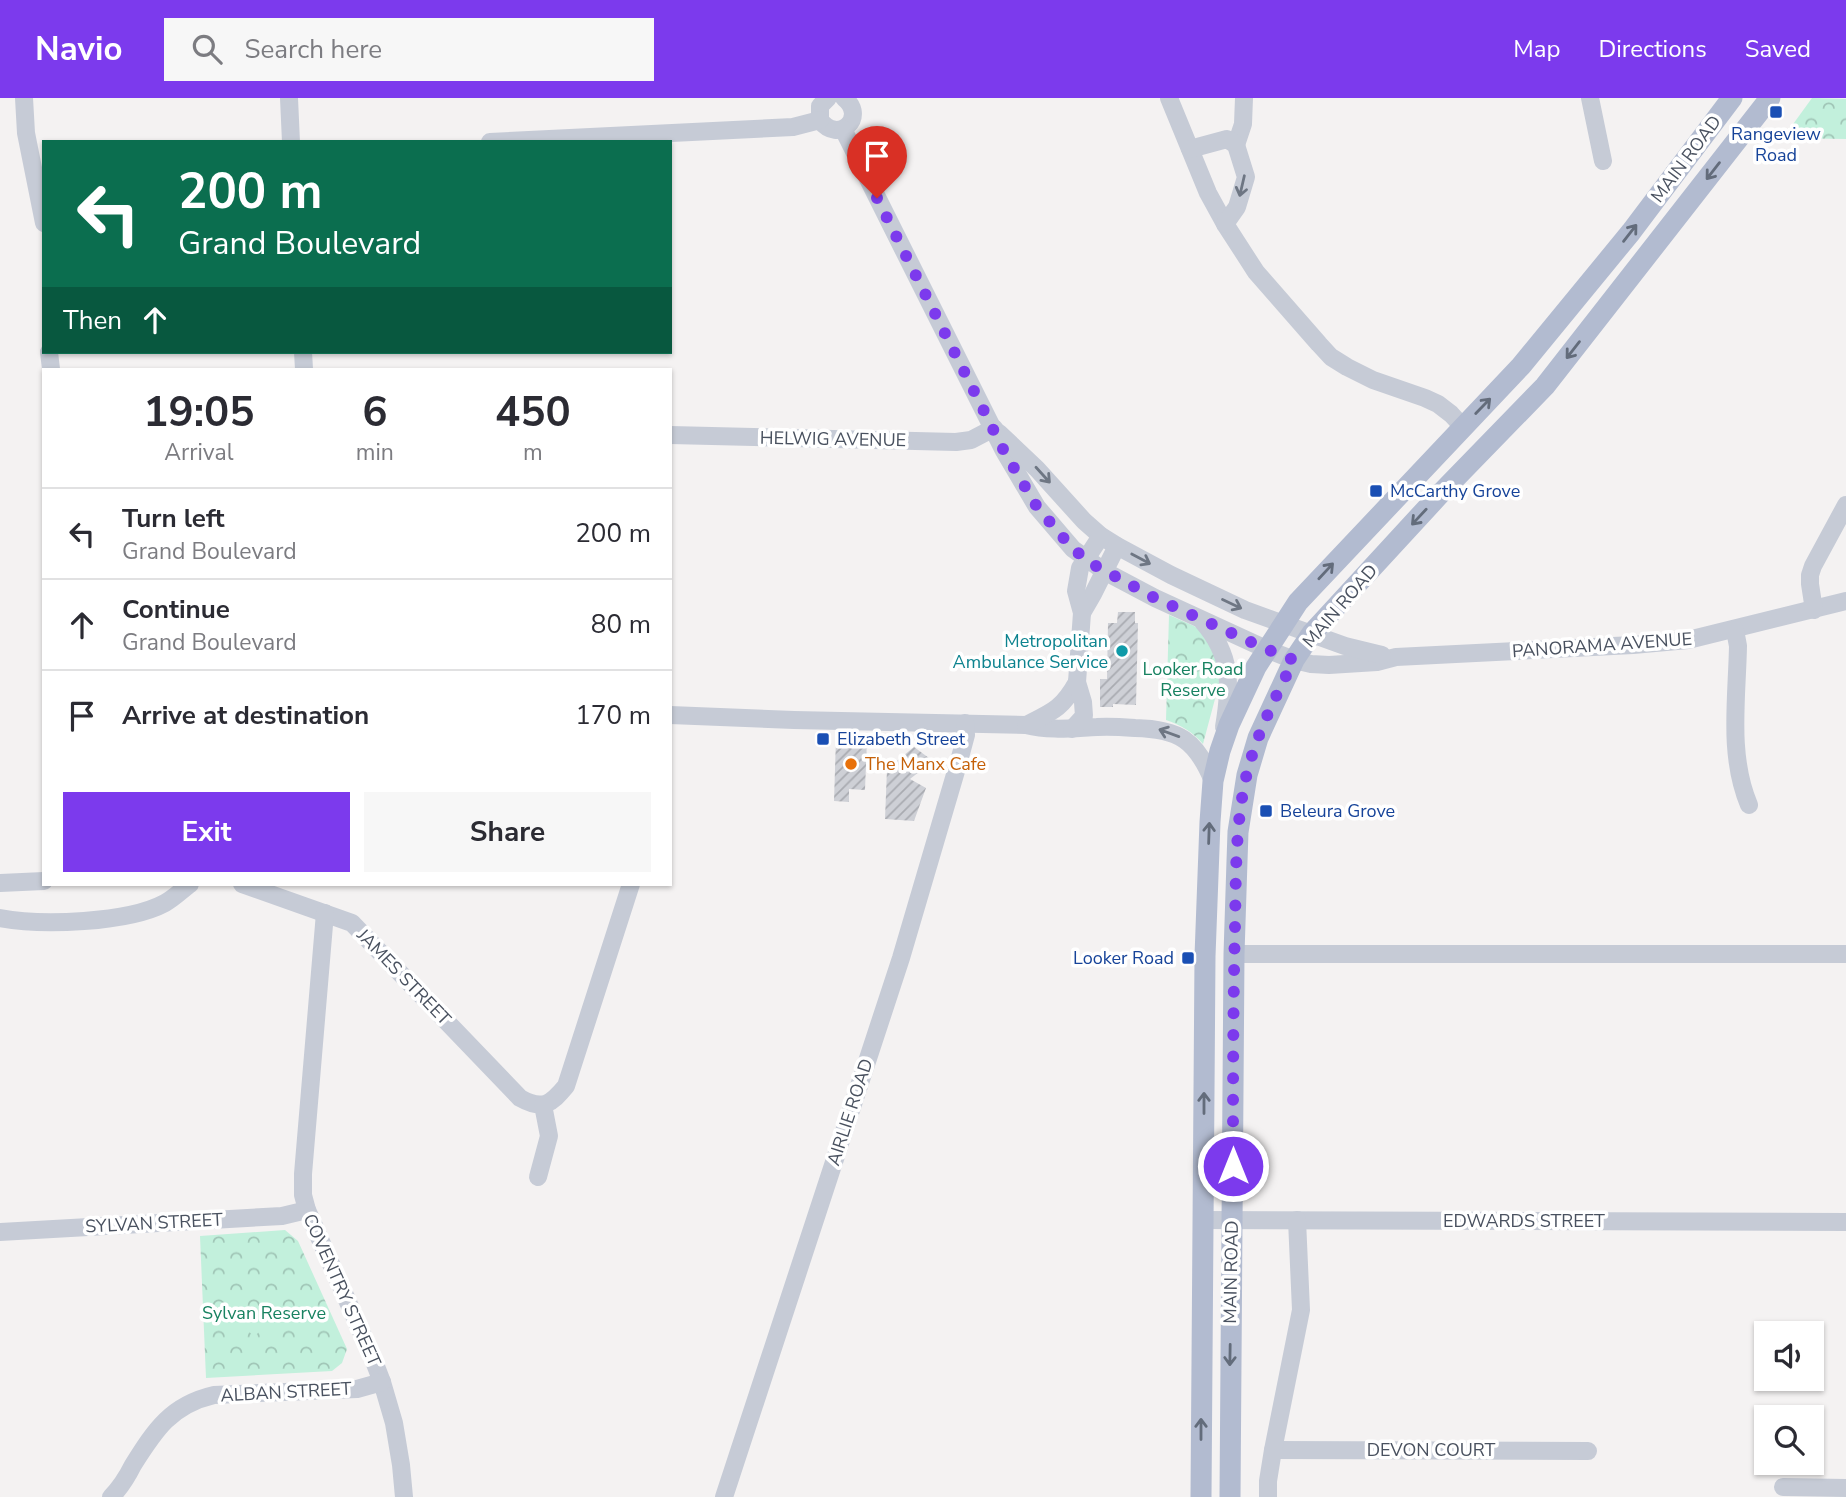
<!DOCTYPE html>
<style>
:root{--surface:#fff;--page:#f7f7f7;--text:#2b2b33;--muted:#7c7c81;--line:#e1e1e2;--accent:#7c3aed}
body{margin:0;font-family:"Nunito Sans",sans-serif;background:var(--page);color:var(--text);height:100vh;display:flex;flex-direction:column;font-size:26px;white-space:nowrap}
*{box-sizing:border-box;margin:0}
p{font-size:23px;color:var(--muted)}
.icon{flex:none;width:38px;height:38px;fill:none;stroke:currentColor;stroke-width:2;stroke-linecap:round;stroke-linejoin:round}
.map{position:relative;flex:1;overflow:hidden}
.sheet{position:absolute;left:42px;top:270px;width:630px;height:518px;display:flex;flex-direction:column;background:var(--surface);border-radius:0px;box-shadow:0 2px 5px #0004}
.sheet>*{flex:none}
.top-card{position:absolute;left:42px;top:42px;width:630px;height:214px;border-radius:0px;box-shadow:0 2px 5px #0004;background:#0b6e4f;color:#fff;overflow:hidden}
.tools{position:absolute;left:1754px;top:1223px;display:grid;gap:14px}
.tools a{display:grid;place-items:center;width:70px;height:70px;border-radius:0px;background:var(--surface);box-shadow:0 2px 5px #0004;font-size:35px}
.pin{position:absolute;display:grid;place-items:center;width:60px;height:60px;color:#fff;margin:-72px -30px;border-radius:50% 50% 50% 0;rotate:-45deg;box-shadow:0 0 7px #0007}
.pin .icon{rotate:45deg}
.me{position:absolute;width:77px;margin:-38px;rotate:0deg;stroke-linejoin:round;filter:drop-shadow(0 0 5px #0008)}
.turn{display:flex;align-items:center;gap:24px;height:147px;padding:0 21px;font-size:32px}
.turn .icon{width:91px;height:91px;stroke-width:2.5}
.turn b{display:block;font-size:49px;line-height:60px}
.then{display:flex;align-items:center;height:66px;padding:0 21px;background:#0003;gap:14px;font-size:26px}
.eta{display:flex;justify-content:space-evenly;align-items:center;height:119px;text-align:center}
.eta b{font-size:42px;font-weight:700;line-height:49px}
.button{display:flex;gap:14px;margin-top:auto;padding:14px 21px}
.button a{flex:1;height:80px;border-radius:0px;background:var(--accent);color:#fff;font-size:28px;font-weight:700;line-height:80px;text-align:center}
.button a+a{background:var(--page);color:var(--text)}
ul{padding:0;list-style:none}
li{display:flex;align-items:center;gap:21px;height:91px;padding:0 21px;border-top:2px solid var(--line)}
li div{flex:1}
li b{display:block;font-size:26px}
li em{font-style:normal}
header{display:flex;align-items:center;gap:42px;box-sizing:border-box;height:98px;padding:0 35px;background:var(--accent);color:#fff}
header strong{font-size:33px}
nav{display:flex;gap:38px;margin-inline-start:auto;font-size:24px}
.search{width:490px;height:63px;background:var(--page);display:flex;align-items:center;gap:18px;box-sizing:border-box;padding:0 24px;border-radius:0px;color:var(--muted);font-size:26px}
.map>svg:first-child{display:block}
.park{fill:url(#park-crowns)}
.pitch{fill:#c2f0dc}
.building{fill:url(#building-hatch)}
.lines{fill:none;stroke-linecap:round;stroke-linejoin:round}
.minor{stroke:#c6cbd6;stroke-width:18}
.major{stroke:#b2bbd0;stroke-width:21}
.oneway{stroke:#636c7b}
.oneway2{stroke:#6e7683}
.route{stroke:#7c3aed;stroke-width:12;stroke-dasharray:0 21.6}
.transit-dot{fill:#1a4fb4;stroke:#fff;stroke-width:2.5}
.culture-dot{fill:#0f9aa8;stroke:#fff;stroke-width:2.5}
.food-dot{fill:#e8710a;stroke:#fff;stroke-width:2.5}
.labels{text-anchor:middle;stroke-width:7;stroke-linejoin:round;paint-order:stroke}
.transit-label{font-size:18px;fill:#164399;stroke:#fff;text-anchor:start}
.street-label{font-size:18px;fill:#49515f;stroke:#fff}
.culture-label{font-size:18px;fill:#0d838f;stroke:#fff;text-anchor:end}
.park-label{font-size:18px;fill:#188261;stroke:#fff}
.food-label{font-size:18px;fill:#c56008;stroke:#fff;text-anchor:start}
</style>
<header>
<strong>Navio</strong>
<div class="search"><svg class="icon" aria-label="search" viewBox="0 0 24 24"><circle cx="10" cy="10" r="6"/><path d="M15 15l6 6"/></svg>Search here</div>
<nav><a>Map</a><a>Directions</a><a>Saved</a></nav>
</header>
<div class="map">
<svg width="1846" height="1399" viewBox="0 0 1846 1399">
<defs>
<pattern id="park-crowns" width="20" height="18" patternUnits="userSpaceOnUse" patternTransform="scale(1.75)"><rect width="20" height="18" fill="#c2f0dc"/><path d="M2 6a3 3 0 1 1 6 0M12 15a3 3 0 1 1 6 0" fill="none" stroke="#a0c5b6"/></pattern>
<pattern id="building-hatch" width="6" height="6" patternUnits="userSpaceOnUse" patternTransform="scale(1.75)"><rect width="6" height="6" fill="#ced0d6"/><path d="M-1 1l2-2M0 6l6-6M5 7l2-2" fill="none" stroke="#a9abb1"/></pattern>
</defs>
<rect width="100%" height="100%" fill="#f4f2f2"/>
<g class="park">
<path d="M1812,0L1846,1V41L1783,40Z"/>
<path d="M1169,517L1194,528L1201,533L1212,546L1220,576L1219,586L1203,646C1193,634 1181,627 1166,622Z"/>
<path d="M285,1132L298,1143L347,1251L342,1265L332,1273L206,1280L200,1138Z"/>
</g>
<path class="pitch" d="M260,1213L270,1223L254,1239L244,1228Z"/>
<g class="building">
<path d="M1118,514H1135V525H1138L1136,607L1113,606V609H1100V581H1107L1108,525H1117Z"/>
<path d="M836,640L867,641L865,692L849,691V704L834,703Z"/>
<path d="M914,649L933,663L910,681L926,690L914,723L885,721L887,671Z"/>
</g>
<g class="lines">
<g class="minor">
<path d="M24,0L26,35L44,125"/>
<path d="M289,0L291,44"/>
<path d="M828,0L820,8V22C838,47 868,19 844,0"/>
<path d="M1169,0L1208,95L1225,126L1256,174L1319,246L1331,259L1347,269L1373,282L1425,300L1438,306L1451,316L1463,329"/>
<path d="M1590,0L1603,63"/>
<path d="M843,31L1004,353L1037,409L1073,451L1104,473L1155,500L1266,551L1294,562L1311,566L1329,567L1377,564L1396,559L1633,547L1688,542L1846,503"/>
<path d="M490,44L793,29L820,22"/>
<path d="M1236,47L1243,26L1244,0"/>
<path d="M1190,51L1227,41L1236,47L1246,79L1237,109L1225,126"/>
<path d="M49,254L51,271"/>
<path d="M303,254L304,271"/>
<path d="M999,335L1037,371L1084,423L1101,438L1117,448L1171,477L1245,512L1345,548L1382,557"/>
<path d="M670,337L956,344L971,342L994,330"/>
<path d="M1814,512L1810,486V477L1813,468L1846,407"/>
<path d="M1082,515L1093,496L1117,448"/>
<path d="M1203,524C1232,557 1231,588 1224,629"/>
<path d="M1735,532L1738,548C1737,601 1728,657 1749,707"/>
<path d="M670,617L794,622L1026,627C1050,633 1073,630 1097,629C1109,628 1122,629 1135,630C1179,631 1196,642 1213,683"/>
<path d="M1026,627C1052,614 1062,611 1077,584"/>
<path d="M1072,631L1084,618L1083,604L1077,584L1082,515L1076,493L1080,470L1101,438"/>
<path d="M0,785L44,783"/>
<path d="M242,786L352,825L520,1000C543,1013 551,1006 566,988L631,786"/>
<path d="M325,815L303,1076V1097L307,1112L372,1258L382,1284L394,1325L401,1367L404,1399"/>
<path d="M0,820C41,828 128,825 165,805C174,800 182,792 190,786"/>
<path d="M1234,856H1846"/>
<path d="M538,1079L549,1038L543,1007"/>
<path d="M1203,1122L1846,1124"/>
<path d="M0,1134L282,1118L307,1112"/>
<path d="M1273,1352L1588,1353"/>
<path d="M1783,1389L1846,1390"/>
<path d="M111,1399C120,1390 127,1379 133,1367C155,1332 171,1307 214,1297L357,1291L382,1284"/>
<path d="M724,1399L901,860L959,663L966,637L965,625"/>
<path d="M1268,1399V1383L1273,1352L1301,1212L1297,1122"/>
</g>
<g class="major">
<path d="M1201,1399L1205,858L1210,724L1213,683L1220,653L1229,627L1256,569L1298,504L1521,268L1631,134L1732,0"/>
<path d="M1230,1399L1234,856L1237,763L1238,734L1247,677L1258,640L1294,562L1312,535L1440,396L1545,288L1770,0"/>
</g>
</g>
<defs><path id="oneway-shaft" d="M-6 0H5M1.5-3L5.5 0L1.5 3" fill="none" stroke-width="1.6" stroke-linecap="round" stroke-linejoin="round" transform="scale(1.75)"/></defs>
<g class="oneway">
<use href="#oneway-shaft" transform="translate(1713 73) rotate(128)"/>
<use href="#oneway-shaft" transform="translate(1630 135) rotate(-52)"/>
<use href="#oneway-shaft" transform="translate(1573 252) rotate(128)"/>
<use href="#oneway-shaft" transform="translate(1483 308) rotate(-46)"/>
<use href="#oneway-shaft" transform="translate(1419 419) rotate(133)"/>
<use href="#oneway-shaft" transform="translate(1326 473) rotate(-47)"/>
<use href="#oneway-shaft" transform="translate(1209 735) rotate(-88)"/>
<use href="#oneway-shaft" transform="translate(1204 1005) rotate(-90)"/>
<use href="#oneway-shaft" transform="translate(1230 1257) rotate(91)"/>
<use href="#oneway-shaft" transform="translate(1201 1331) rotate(-90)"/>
</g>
<g class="oneway2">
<use href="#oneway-shaft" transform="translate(1242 88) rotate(103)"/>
<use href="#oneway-shaft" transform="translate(1043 377) rotate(48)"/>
<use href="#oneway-shaft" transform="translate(1141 461) rotate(28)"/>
<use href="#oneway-shaft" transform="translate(1232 506) rotate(25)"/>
<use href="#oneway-shaft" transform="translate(1169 635) rotate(-160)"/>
</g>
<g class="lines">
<path class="route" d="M877,100L1004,353L1037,409L1073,451L1096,468L1155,500L1266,551L1294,562C1276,598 1257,635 1247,675C1235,725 1236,778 1235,829C1233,908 1233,988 1233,1068"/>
</g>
<g class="transit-dot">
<rect x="1769" y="7" width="14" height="14" rx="3.5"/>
<rect x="1369" y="386" width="14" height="14" rx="3.5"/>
<rect x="816" y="634" width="14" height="14" rx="3.5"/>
<rect x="1259" y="706" width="14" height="14" rx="3.5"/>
<rect x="1181" y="853" width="14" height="14" rx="3.5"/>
</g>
<circle class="culture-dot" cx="1122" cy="553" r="7"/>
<circle class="food-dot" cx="851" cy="666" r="7"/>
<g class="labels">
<g class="transit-label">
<text x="1776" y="42" text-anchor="middle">Rangeview<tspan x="1776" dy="21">Road</tspan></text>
<text x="1390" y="399">McCarthy Grove</text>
<text x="837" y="647">Elizabeth Street</text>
<text x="1280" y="719">Beleura Grove</text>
<text x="1174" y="866" text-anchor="end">Looker Road</text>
</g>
<g class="street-label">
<text transform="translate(1686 61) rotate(-53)" y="6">MAIN ROAD</text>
<text transform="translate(833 341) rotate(1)" y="6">HELWIG AVENUE</text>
<text transform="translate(1340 508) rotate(-49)" y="6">MAIN ROAD</text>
<text transform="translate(1602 547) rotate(-4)" y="6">PANORAMA AVENUE</text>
<text transform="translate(404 879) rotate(46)" y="6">JAMES STREET</text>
<text transform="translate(850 1014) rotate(-72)" y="6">AIRLIE ROAD</text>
<text x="1524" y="1129">EDWARDS STREET</text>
<text transform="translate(154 1125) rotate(-3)" y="6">SYLVAN STREET</text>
<text transform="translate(1231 1174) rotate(-89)" y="6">MAIN ROAD</text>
<text transform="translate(342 1192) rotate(66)" y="6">COVENTRY STREET</text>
<text transform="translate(286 1294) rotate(-3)" y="6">ALBAN STREET</text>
<text x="1431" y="1358">DEVON COURT</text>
</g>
<g class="culture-label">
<text x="1108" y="549">Metropolitan<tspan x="1108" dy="21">Ambulance Service</tspan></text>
</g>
<g class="park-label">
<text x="1193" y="577">Looker Road<tspan x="1193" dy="21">Reserve</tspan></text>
<text x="264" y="1221">Sylvan Reserve</text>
</g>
<g class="food-label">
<text x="865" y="672">The Manx Cafe</text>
</g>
</g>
</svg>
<div class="tools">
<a><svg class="icon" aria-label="sound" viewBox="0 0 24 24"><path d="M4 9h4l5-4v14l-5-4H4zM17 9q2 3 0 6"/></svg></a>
<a><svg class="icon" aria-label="search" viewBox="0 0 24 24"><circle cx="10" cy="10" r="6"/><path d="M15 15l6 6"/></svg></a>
</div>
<div class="pin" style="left:877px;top:100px;background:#d93025"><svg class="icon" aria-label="arrive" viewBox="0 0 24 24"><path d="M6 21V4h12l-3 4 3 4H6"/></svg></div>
<svg class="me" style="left:1233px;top:1068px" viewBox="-20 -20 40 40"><circle r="17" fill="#7c3aed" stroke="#fff" stroke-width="3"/><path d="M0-11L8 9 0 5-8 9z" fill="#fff"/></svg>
<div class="top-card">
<div class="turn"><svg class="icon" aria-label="left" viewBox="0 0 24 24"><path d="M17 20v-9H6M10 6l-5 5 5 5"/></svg><div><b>200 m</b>Grand Boulevard</div></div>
<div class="then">Then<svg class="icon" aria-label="ahead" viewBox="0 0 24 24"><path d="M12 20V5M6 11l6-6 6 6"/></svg></div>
</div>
<section class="sheet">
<div class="eta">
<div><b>19:05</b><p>Arrival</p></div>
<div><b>6</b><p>min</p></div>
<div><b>450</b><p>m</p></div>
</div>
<ul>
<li><svg class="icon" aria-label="left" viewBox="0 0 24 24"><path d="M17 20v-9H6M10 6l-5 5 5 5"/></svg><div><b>Turn left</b><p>Grand Boulevard</p></div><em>200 m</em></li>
<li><svg class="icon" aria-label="ahead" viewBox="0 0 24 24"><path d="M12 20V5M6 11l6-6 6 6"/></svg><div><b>Continue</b><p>Grand Boulevard</p></div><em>80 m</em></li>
<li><svg class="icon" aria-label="arrive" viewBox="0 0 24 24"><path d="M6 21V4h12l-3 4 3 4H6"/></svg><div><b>Arrive at destination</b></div><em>170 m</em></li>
</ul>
<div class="button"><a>Exit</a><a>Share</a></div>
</section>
</div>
